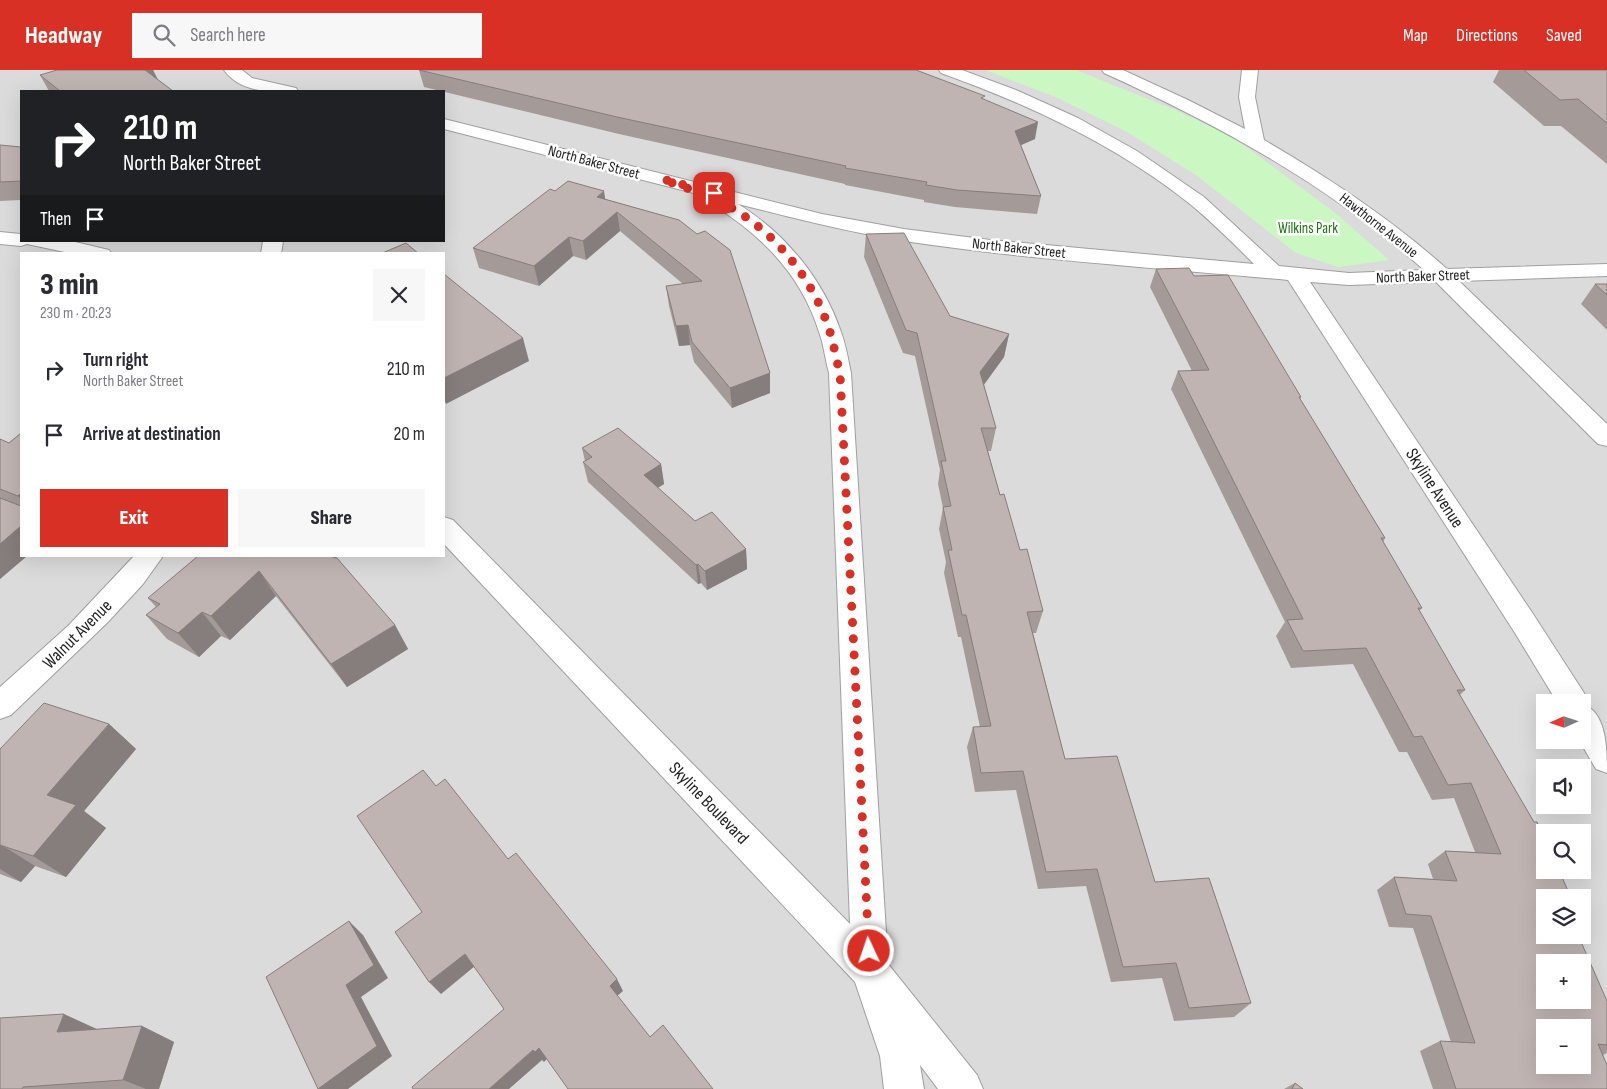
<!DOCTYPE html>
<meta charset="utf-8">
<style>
:root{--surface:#fff;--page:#f7f7f7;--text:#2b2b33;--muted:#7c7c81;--accent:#d93025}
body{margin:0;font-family:"Sofia Sans Condensed",sans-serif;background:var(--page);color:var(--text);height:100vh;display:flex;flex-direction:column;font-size:19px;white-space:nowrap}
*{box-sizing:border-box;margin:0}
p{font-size:16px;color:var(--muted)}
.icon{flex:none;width:28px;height:28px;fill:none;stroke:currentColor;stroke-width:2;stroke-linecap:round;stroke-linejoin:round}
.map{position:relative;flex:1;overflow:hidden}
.panel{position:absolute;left:20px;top:182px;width:425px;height:305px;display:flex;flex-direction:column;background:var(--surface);border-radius:0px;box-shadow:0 5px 20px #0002}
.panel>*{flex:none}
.hud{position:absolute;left:20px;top:20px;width:425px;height:152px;border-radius:0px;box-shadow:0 5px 20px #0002;background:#202124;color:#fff;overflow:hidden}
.needle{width:32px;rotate:267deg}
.buttons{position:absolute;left:1536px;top:624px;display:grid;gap:10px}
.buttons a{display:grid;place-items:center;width:55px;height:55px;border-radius:0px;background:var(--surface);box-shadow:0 5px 20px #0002;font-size:25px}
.pin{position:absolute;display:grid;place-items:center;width:42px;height:42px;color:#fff;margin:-21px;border-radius:10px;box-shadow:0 2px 8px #0006}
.me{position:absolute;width:55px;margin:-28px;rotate:357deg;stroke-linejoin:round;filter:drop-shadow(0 0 4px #0008)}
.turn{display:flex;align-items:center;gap:18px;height:105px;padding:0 20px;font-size:22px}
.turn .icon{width:65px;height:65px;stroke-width:2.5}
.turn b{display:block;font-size:35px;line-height:42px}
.then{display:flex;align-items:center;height:48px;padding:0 20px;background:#0003;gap:10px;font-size:19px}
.round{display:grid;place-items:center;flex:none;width:52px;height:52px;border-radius:0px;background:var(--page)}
.summary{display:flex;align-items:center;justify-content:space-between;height:85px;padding:0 20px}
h1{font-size:30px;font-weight:800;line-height:38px}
.primary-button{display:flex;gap:10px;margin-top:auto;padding:10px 20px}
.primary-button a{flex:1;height:58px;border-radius:0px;background:var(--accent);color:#fff;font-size:20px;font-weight:800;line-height:58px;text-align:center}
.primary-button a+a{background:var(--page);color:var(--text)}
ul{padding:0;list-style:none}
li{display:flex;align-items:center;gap:15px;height:65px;padding:0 20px}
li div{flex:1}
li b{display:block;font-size:19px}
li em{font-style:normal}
header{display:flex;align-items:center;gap:30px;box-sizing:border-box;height:70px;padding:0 25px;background:var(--accent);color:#fff}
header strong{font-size:24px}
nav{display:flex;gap:28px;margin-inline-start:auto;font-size:18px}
.search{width:350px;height:45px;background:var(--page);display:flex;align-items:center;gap:12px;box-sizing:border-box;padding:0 18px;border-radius:0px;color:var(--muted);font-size:19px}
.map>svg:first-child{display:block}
.residential{fill:#dcdbdb;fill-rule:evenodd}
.park{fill:#cbf7c3}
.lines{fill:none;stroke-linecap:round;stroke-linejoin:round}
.minor-casing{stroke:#9f9f9f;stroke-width:2}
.minor{fill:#fff;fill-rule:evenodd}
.wall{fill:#a49b98}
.shaded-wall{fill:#867e7c}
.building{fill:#bfb4b1;stroke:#867e7c;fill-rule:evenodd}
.route{stroke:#d93025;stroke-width:9;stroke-dasharray:0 16.2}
.labels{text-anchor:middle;stroke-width:5;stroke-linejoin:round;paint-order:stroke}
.far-street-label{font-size:15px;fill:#1e1e1e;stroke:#fff}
.far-park-label{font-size:15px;fill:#1e7810;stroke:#fff}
.street-label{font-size:18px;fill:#1e1e1e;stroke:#fff}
</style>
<header>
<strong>Headway</strong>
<div class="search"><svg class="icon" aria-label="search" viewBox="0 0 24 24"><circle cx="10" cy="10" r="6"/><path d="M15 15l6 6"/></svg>Search here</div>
<nav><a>Map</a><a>Directions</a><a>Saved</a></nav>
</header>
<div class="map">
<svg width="1607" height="1019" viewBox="0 0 1607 1019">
<rect width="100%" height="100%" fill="#efe9e5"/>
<path class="residential" d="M0,0H1593L1607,3V1019H0ZM21,21H444V171H21ZM21,184H444V486H21ZM1545,632H1582V670H1545ZM1545,698H1582V735H1545ZM1545,762H1582V800H1545ZM1545,828H1582V865H1545ZM1545,892H1582V930H1545ZM1545,958H1582V995H1545Z"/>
<path class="park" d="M985,0H1076L1173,39L1233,67L1334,142L1389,190L1338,197L1296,183L1196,105L1127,62L1058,28Z"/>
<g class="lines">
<g class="minor-casing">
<g id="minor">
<path d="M224,0H242L252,8L296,18L298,21C273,23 240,23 224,0Z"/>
<path d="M939,0H962L1016,20L1078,48L1137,81L1204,127L1279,196L1349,203L1424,200C1330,116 1219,55 1104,3L1102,0H1123L1188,30L1245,59L1239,27L1242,0H1258L1255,27L1264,70C1329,108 1391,149 1447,199L1607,194V206L1459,211L1607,354V376L1598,374L1436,212L1349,215L1310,212L1535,547L1584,623L1588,632L1586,636C1607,645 1607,682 1607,703L1596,699L1579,670H1582V632H1557L1515,563L1288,210C1161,198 1031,190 904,171C848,162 793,148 738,134C785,163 823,209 841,262C846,275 848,289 851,303L888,894L977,1005L983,1019H938L920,995L924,1019H884L880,986L855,912L444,474V447L453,450L850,854L829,303C825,289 824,275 819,262C802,207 764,167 716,137L714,133L717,129L444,59V49L822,144L904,159L990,170L1254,194C1233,173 1213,153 1190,134C1116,75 1030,35 941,3Z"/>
<path d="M0,162L21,164V171H71L109,180L112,184H74L27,174L21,176L0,174Z"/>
<path d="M263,171H283L281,184H261Z"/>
<path d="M134,486H163L143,514L107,553L11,645L0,649V617L68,556Z"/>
</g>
</g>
<use href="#minor" class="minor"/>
</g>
<g class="wall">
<path d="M153,0L158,10L173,21H49L40,5Z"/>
<path d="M419,0L984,29L1035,69L1021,75L1041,126L1037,144L955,137L924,132V130L845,115V114L619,64L424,17Z"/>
<path d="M1499,0H1607V94L1561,56H1544L1493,12Z"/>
<path d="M0,75L21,77V130L0,131Z"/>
<path d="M555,121L605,129L679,150L770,303V323L732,338L694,292L690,275L679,276L669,236L666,216L683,214L620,161L586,190L573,186L539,216L479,198L473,178Z"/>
<path d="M866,164L950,246L1009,264L1004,287L984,315L996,358L991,381H988L1000,425L1020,480L1043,541L1036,563H1033L1065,689L1155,812L1251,933L1234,947L1174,951L1162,908L1111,912L1086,816L1038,819L1016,720L975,722L967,677L973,657H980L961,567H958L944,503L946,492L939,459L943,438L938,414L940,400L915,286L903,283L864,187Z"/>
<path d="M1156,199L1194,206L1301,327L1300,329L1385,468L1383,472L1422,538L1419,541L1465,620L1460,625L1545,828L1607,931V983L1603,985L1607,1019H1433L1420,981L1440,971L1451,972L1413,858L1389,857L1377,820L1394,807L1433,809L1428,794L1445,781L1475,782L1454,728L1432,730L1407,682H1399L1353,594L1291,598L1276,566L1285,552L1171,319L1178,301H1192L1150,217Z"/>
<path d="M1595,214H1607V260L1581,234Z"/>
<path d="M21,363V486H27L0,509V369L9,373Z"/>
<path d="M582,378L661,394L664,414L658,418L695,451L746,479L747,499L707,520L701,513L698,514L588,412L583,392L585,391Z"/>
<path d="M329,486L395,555L408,579L347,617L276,526L230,570L221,566L199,587L167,569L146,545L156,537L148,528Z"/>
<path d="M109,654L136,679L84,741L106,758L66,807L35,796L21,812L0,804V679Z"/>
<path d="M142,956L174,972L159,1019H0L98,959Z"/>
<path d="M1295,1013L1303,1019H1284Z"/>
</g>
<g class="shaded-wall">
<path d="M143,0H153L159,12Z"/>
<path d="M1038,52L1035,69L1012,79L1015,61Z"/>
<path d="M604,121L607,141L597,127Z"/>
<path d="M617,142L620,161L586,190L583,171Z"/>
<path d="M569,167L573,186L539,216L534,196Z"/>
<path d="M688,255L690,275L679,276L676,256Z"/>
<path d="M1009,264L1004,287L976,325L980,302Z"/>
<path d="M523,268L529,291L446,334L444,329V308Z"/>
<path d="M770,303V323L732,338L730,318Z"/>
<path d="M661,394L664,414L647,424L644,405Z"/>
<path d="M21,423V430L18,426Z"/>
<path d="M21,456V486H27L0,509V474Z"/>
<path d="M746,479L747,499L707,520L705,501Z"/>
<path d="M698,494L701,513L698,514L696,495Z"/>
<path d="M259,501L276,526L230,570L211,546Z"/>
<path d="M202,542L221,566L199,587L178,563Z"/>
<path d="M395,555L408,579L347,617L331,594Z"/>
<path d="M109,654L136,679L84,741L106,758L66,807L33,786L47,725Z"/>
<path d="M0,774L35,796L21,812L0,799Z"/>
<path d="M349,851L363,865L388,908L361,927L392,986L348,1019H319L346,915Z"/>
<path d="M465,884L475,896L441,924L429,912Z"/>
<path d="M617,909L623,921L616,927L610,916Z"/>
<path d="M64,944L99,960L57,962Z"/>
<path d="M142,956L174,972L159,1019H146L123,1010Z"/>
<path d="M539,978L548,988L544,992L542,990L509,1019H489L533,980Z"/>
</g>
<g class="building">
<path d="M57,0H145L173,21H60L40,5Z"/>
<path d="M419,0H916L985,26L981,28L1038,52L1015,61L1041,126L957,120L926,115L927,112L845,98L846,96L617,47Z"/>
<path d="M1524,0H1607V53L1578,29L1560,30Z"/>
<path d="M0,75L21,77V111L0,112Z"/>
<path d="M568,111L604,121L597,127L679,150L697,164L705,161L730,180L770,303L730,318L692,272L688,255L676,256L666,216L702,211L617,142L583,171L569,167L534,196L473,178L550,119L555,121Z"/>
<path d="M904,163L950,246L1009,264L980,302L996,358H981L1000,425L1004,424L1020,480L1027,479L1043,541L1027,542L1065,689L1117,686L1155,812L1209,808L1251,933L1189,938L1176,893L1123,897L1097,799L1046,802L1023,701L981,703L973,657L991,656L966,545H962L948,480H952L943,437L951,436L941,391H946L917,263L906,260L866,164Z"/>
<path d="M406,173L419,184H380Z"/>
<path d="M1189,198L1194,206L1228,205L1301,327H1299L1385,468H1381L1422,538H1418L1465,620H1457L1534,752H1537L1545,770V800H1559L1571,828H1545V865H1578L1607,931V975L1598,974L1607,995V1019H1456L1440,971L1475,973L1431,846L1406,844L1394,807L1457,811L1445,781L1501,784L1471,713L1448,715L1422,666L1414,667L1366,578L1303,581L1287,550L1303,549L1178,301L1209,300L1156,199ZM1545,892H1582V930H1545ZM1545,958H1582V995H1545Z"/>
<path d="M444,204L523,268L444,308Z"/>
<path d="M1595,214H1607V225Z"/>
<path d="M618,358L661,394L644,405L695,451L712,442L746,479L705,501L698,494L696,495L583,392L592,387L582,378Z"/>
<path d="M21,363V423L18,426L0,419V369L9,373Z"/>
<path d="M0,428L21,436V456L0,474Z"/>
<path d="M198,486H329L337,488L395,555L331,594L259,501L211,546L202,542L178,563L146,545L160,534L148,528Z"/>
<path d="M44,633L109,654L47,725L76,735L33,786L0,775V679Z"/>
<path d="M423,700L436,716L445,709L508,789L516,783L617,909L610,916L650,967L663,955L713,1019H568L539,978L535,982L533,980L489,1019H413L412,1017L504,939L465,884L429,912L395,862L422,842L357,746Z"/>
<path d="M349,851L374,895L346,915L377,976L318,1019L266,907Z"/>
<path d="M64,944L57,962L142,956L123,1010L23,1017L22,1019H0V948Z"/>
<path d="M1295,1013L1303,1019H1292Z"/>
</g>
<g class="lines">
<path class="route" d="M714,123L662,109C678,115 696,121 712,128C767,152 812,204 830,262C834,275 836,289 840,303L869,881"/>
</g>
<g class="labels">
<g class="far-street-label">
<text transform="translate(594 92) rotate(15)" y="5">North Baker Street</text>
<text transform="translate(1379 155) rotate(38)" y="5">Hawthorne Avenue</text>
<text transform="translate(1019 178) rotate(6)" y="5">North Baker Street</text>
<text transform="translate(1423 206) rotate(-2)" y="5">North Baker Street</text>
</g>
<g class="far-park-label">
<text x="1308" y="163">Wilkins Park</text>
</g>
<g class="street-label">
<text transform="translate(1435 418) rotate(57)" y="6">Skyline Avenue</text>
<text transform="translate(77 564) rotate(-45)" y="6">Walnut Avenue</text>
<text transform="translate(709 733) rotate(46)" y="6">Skyline Boulevard</text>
</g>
</g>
</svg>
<div class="buttons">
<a><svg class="needle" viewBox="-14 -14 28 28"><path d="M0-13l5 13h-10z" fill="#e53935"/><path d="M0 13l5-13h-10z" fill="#7c7c81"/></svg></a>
<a><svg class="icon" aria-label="sound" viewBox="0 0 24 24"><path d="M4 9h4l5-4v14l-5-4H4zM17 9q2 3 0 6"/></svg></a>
<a><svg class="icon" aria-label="search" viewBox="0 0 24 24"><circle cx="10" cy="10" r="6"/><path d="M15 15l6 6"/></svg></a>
<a><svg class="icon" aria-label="layers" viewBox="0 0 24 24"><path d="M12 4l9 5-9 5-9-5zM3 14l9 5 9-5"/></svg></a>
<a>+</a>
<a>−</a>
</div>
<div class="pin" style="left:714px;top:123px;background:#d93025"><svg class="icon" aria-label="arrive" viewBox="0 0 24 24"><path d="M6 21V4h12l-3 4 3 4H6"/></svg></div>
<svg class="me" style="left:869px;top:881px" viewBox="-20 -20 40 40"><circle r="17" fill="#d93025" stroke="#fff" stroke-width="3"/><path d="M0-11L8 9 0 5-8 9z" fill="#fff"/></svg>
<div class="hud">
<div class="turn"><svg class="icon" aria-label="right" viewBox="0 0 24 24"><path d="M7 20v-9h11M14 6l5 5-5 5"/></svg><div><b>210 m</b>North Baker Street</div></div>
<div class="then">Then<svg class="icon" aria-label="arrive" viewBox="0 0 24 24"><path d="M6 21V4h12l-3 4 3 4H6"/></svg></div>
</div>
<section class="panel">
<div class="summary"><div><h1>3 min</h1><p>230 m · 20:23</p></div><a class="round"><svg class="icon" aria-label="close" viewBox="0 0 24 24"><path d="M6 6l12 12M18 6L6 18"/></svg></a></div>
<ul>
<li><svg class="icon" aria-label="right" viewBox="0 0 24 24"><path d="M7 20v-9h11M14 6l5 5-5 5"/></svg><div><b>Turn right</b><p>North Baker Street</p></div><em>210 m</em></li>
<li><svg class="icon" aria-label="arrive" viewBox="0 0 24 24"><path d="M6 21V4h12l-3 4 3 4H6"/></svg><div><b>Arrive at destination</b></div><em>20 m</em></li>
</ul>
<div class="primary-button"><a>Exit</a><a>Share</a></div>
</section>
</div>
